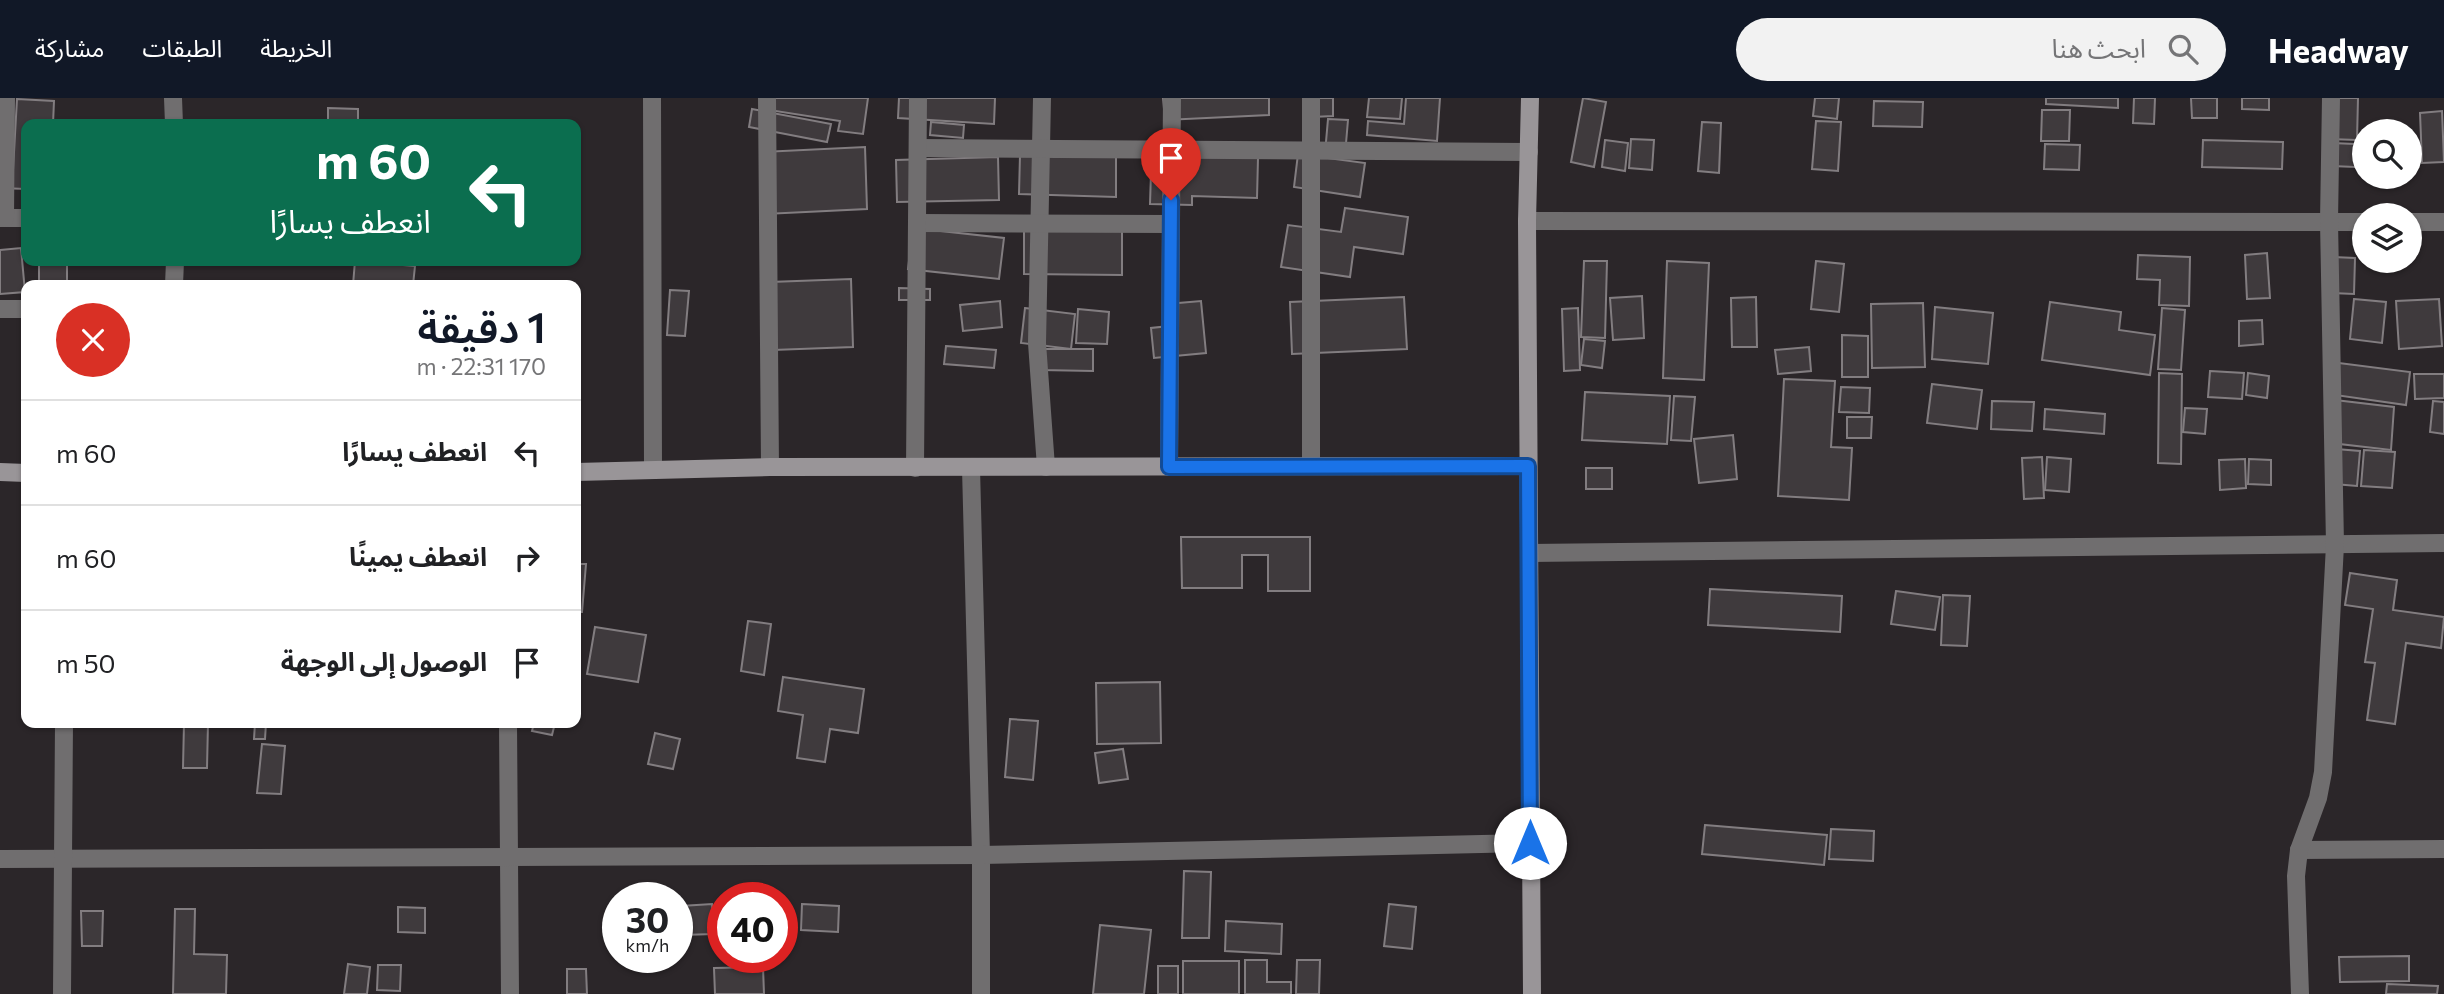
<!DOCTYPE html>
<html lang="ar">
<meta charset="utf-8">
<style>
:root{--surface:#fff;--page:#f2f2f2;--text:#202124;--muted:#757577;--line:#e0e0e0;--accent:#111827}
body{margin:0;font-family:Commissioner,"Noto Sans Arabic",sans-serif;background:var(--page);color:var(--text);direction:rtl;height:100vh;display:flex;flex-direction:column;font-size:26px;white-space:nowrap}
*{box-sizing:border-box;margin:0}
p{font-size:23px;color:var(--muted)}
.icon{flex:none;width:38px;height:38px;fill:none;stroke:currentColor;stroke-width:2;stroke-linecap:round;stroke-linejoin:round}
.map{position:relative;flex:1;overflow:hidden;direction:ltr}
.details{position:absolute;left:21px;top:182px;width:560px;height:448px;display:flex;flex-direction:column;background:var(--surface);border-radius:14px;box-shadow:0 2px 5px #0004;direction:rtl}
.details>*{flex:none}
.banner{position:absolute;left:21px;top:21px;width:560px;height:147px;border-radius:14px;box-shadow:0 2px 5px #0004;direction:rtl;background:#0b6e4f;color:#fff;overflow:hidden}
.tools{position:absolute;left:2352px;top:21px;display:grid;gap:14px}
.tools a{display:grid;place-items:center;width:70px;height:70px;border-radius:50%;background:var(--surface);box-shadow:0 2px 5px #0004;font-size:35px}
.speed{position:absolute;left:602px;top:784px;display:flex;gap:14px;font-size:35px;font-weight:700;text-align:center}
.speed>*{display:grid;place-content:center;width:91px;height:91px;border-radius:50%;background:var(--surface);box-shadow:0 2px 5px #0004;line-height:1}
.speed small{font-size:18px;font-weight:400}
.speed .limit{border:10px solid #d22;background:#fff;color:#111}
.pin{position:absolute;display:grid;place-items:center;width:60px;height:60px;color:#fff;margin:-72px -30px;border-radius:50% 50% 50% 0;rotate:-45deg;box-shadow:0 0 7px #0007}
.pin .icon{rotate:45deg}
.me{position:absolute;width:77px;margin:-38px;rotate:0deg;stroke-linejoin:round;filter:drop-shadow(0 0 5px #0008)}
.turn{display:flex;align-items:center;gap:24px;height:147px;padding:0 35px;font-size:32px}
.turn .icon{width:91px;height:91px;stroke-width:2.5}
.turn b{display:block;font-size:49px;line-height:60px}
.round{display:grid;place-items:center;flex:none;width:74px;height:74px;border-radius:37px;background:var(--page)}
.overview{display:flex;align-items:center;justify-content:space-between;height:119px;padding:0 35px}
h1{font-size:42px;font-weight:600;line-height:52px;color:var(--accent)}
ul{padding:0;list-style:none}
li{display:flex;align-items:center;gap:21px;height:105px;padding:0 35px;border-top:2px solid var(--line)}
li div{flex:1}
li b{display:block;font-size:26px}
li em{font-style:normal}
header{display:flex;align-items:center;gap:42px;box-sizing:border-box;height:98px;padding:0 35px;background:var(--accent);color:#fff}
header strong{font-size:33px}
nav{display:flex;gap:38px;margin-inline-start:auto;font-size:24px}
.search{width:490px;height:63px;background:var(--page);display:flex;align-items:center;gap:18px;box-sizing:border-box;padding:0 24px;border-radius:38px;color:var(--muted);font-size:26px}
.map>svg:first-child{display:block}
.building{fill:#3f3a3d;stroke:#827d80;stroke-width:2}
.lines{fill:none;stroke-linecap:round;stroke-linejoin:round}
.street{stroke:#706e6f;stroke-width:18}
.secondary{stroke:#999598;stroke-width:18}
.route-casing{stroke:#114b97;stroke-width:18}
.route{stroke:#1a73e8;stroke-width:12}
</style>
<header>
<strong>Headway</strong>
<div class="search"><svg class="icon" aria-label="search" viewBox="0 0 24 24"><circle cx="10" cy="10" r="6"/><path d="M15 15l6 6"/></svg>ابحث هنا</div>
<nav><a>الخريطة</a><a>الطبقات</a><a>مشاركة</a></nav>
</header>
<div class="map">
<svg width="2444" height="896" viewBox="0 0 2444 896">
<rect width="100%" height="100%" fill="#2b2629"/>
<g class="building">
<path d="M771,0H868L863,36L838,33L840,23L769,12Z"/>
<path d="M899,0H995L994,26L898,20Z"/>
<path d="M1163,0H1269V17L1165,22Z"/>
<path d="M1311,0H1333V18L1312,19Z"/>
<path d="M1369,0H1402L1400,21L1367,19Z"/>
<path d="M1406,0H1440L1437,43L1367,37L1368,23L1404,26Z"/>
<path d="M1583,0L1606,4L1594,69L1571,64Z"/>
<path d="M1815,0H1839L1837,21L1813,18Z"/>
<path d="M2046,0H2118V10L2046,6Z"/>
<path d="M2134,0H2155L2154,26L2133,25Z"/>
<path d="M2191,0H2217V20H2192Z"/>
<path d="M2242,0H2269V12L2242,11Z"/>
<path d="M2330,0H2358L2357,42L2329,41Z"/>
<path d="M17,1L54,3L53,26H26V91L0,90L13,72Z"/>
<path d="M1874,3L1923,4L1922,29L1873,28Z"/>
<path d="M328,10L358,11V26H328Z"/>
<path d="M752,11L831,26L827,44L749,29Z"/>
<path d="M2042,12H2070L2069,43H2041Z"/>
<path d="M2442,13L2444,64L2422,65L2420,15Z"/>
<path d="M1328,21L1348,22L1345,57L1325,55Z"/>
<path d="M1816,23L1841,24L1838,73L1812,71Z"/>
<path d="M931,24L964,27L963,40L930,37Z"/>
<path d="M1702,24L1721,25L1719,75L1698,73Z"/>
<path d="M1631,41L1654,42L1652,72L1629,70Z"/>
<path d="M1605,42L1628,45L1625,73L1602,69Z"/>
<path d="M2203,42L2283,44L2282,71L2202,69Z"/>
<path d="M1152,43L1258,60L1257,100L1192,98V107L1150,106Z"/>
<path d="M2332,45L2355,46V69L2332,68Z"/>
<path d="M2045,46L2080,47L2079,72L2044,71Z"/>
<path d="M865,49L867,111L765,116L761,54Z"/>
<path d="M1298,56L1365,65L1360,99L1294,89Z"/>
<path d="M1020,57L1116,59V99L1019,96Z"/>
<path d="M998,59L999,102L897,104L896,62Z"/>
<path d="M1345,110L1408,119L1403,156L1354,149L1350,179L1281,169L1288,127L1341,134Z"/>
<path d="M913,130L1004,140L999,181L908,171Z"/>
<path d="M1024,130L1122,132V177L1024,176Z"/>
<path d="M21,150L25,194L0,196V152Z"/>
<path d="M2267,155L2270,200L2247,201L2245,157Z"/>
<path d="M2138,157L2190,159L2189,208L2159,207L2160,182L2137,181Z"/>
<path d="M2333,159L2355,160L2354,196L2332,195Z"/>
<path d="M355,163L415,168L413,187H353Z"/>
<path d="M1584,163H1607L1605,240L1581,239Z"/>
<path d="M1667,163L1709,165L1704,282L1663,280Z"/>
<path d="M1816,163L1844,166L1839,214L1811,211Z"/>
<path d="M39,166L67,167V187H39Z"/>
<path d="M851,181L853,249L773,252L770,184Z"/>
<path d="M899,190L930,191V202H899Z"/>
<path d="M670,192L689,193L685,238L667,237Z"/>
<path d="M1642,198L1644,240L1613,242L1610,200Z"/>
<path d="M1404,199L1407,251L1292,256L1290,204Z"/>
<path d="M1756,199L1757,249H1732L1731,200Z"/>
<path d="M2354,201L2386,204L2382,245L2350,241Z"/>
<path d="M2439,201L2442,248L2399,251L2396,203Z"/>
<path d="M1000,203L1002,229L963,233L960,207Z"/>
<path d="M1201,203L1206,255L1154,260L1151,230L1169,228L1167,206Z"/>
<path d="M2050,204L2121,214L2119,232L2155,237L2150,277L2042,262Z"/>
<path d="M1923,205L1925,269L1872,270L1871,206Z"/>
<path d="M1935,209L1993,215L1988,266L1932,261Z"/>
<path d="M1025,210L1075,216L1071,251L1021,245Z"/>
<path d="M1578,210L1580,272L1564,273L1562,211Z"/>
<path d="M2162,210L2185,212L2181,272L2158,271Z"/>
<path d="M1078,211L1109,214L1107,246L1076,245Z"/>
<path d="M2262,222L2263,246L2239,248V223Z"/>
<path d="M1842,237L1868,238V279H1842Z"/>
<path d="M1584,241L1605,243L1602,270L1581,267Z"/>
<path d="M946,248L996,252L994,270L944,266Z"/>
<path d="M1809,249L1811,273L1778,276L1775,252Z"/>
<path d="M1041,251H1093V273L1041,272Z"/>
<path d="M2331,264L2410,274L2406,307L2328,296Z"/>
<path d="M2210,273L2244,275L2242,301L2208,299Z"/>
<path d="M2159,275L2182,276L2181,366L2158,365Z"/>
<path d="M2248,275L2269,278L2267,300L2246,297Z"/>
<path d="M2414,276H2444V300L2415,301Z"/>
<path d="M1784,281L1835,283L1831,349L1852,350L1849,402L1778,398Z"/>
<path d="M1932,286L1982,292L1977,331L1927,325Z"/>
<path d="M1841,289L1870,290L1869,315L1839,314Z"/>
<path d="M1585,294L1670,298L1667,346L1582,342Z"/>
<path d="M1674,298L1695,299L1691,343L1671,342Z"/>
<path d="M2335,302L2394,309L2391,352L2331,345Z"/>
<path d="M1992,303L2034,304L2032,333L1991,331Z"/>
<path d="M2433,303L2444,304V336L2430,334Z"/>
<path d="M2185,310L2207,311L2205,336L2183,334Z"/>
<path d="M2045,311L2105,316L2104,336L2044,331Z"/>
<path d="M1847,319H1872L1871,340H1847Z"/>
<path d="M1733,337L1737,381L1699,385L1694,341Z"/>
<path d="M2336,351L2360,353L2357,388L2334,386Z"/>
<path d="M2364,352L2395,354L2392,390L2361,388Z"/>
<path d="M2042,359L2044,400L2024,401L2022,360Z"/>
<path d="M2047,359L2071,361L2069,394L2045,392Z"/>
<path d="M2245,361L2246,390L2220,392L2219,362Z"/>
<path d="M2249,361L2271,362V387L2248,386Z"/>
<rect x="1586" y="370" width="26" height="21"/>
<path d="M1181,439H1310V493H1268V457H1242V490H1182Z"/>
<path d="M576,466H586L582,514H576Z"/>
<path d="M2350,475L2397,482L2393,512L2444,519L2441,550L2406,545L2395,626L2367,622L2375,565L2365,564L2373,511L2345,507Z"/>
<path d="M1710,491L1842,498L1840,534L1708,527Z"/>
<path d="M1896,493L1940,499L1935,532L1891,526Z"/>
<path d="M1943,497L1970,498L1967,548L1941,547Z"/>
<path d="M748,523L771,526L764,577L741,573Z"/>
<path d="M595,529L646,537L638,584L587,576Z"/>
<path d="M783,579L864,591L858,635L830,631L825,664L797,660L803,617L778,613Z"/>
<path d="M1160,584L1161,645L1097,646L1096,585Z"/>
<path d="M1010,621L1038,623L1033,682L1005,679Z"/>
<path d="M184,625H208L207,670H183Z"/>
<path d="M255,625H266L265,641H254Z"/>
<path d="M534,625H555L552,637L532,633Z"/>
<path d="M655,635L680,641L673,671L648,666Z"/>
<path d="M262,646L285,648L281,696L257,695Z"/>
<path d="M1123,651L1128,681L1099,685L1095,655Z"/>
<path d="M1705,727L1827,737L1824,767L1702,756Z"/>
<path d="M1831,731L1874,733L1873,763L1829,761Z"/>
<path d="M1184,773L1211,774L1209,840H1182Z"/>
<path d="M712,806L714,836L682,837L681,808Z"/>
<path d="M802,806L839,808L838,834L801,832Z"/>
<path d="M1389,806L1416,809L1412,851L1384,848Z"/>
<path d="M398,809L425,810V835L398,834Z"/>
<path d="M175,811H195L194,856L227,857L226,896H173Z"/>
<path d="M81,813H103L102,848H82Z"/>
<path d="M1226,823L1282,826L1281,856L1225,853Z"/>
<path d="M1100,827L1151,832L1144,896H1093Z"/>
<path d="M2409,858V883L2340,884L2339,859Z"/>
<path d="M1245,862H1267V884H1291V896H1245Z"/>
<path d="M1297,862H1320L1319,896H1296Z"/>
<rect x="1183" y="863" width="56" height="33"/>
<path d="M348,866L370,869L367,896H344Z"/>
<path d="M378,867H401L400,893L377,892Z"/>
<rect x="1158" y="868" width="20" height="28"/>
<path d="M763,869L764,896H715L714,870Z"/>
<path d="M567,871H586L587,896H567Z"/>
<path d="M2387,886L2438,888L2437,896H2386Z"/>
</g>
<g class="lines">
<g class="street">
<path d="M173,0L174,26"/>
<path d="M652,0L653,371"/>
<path d="M767,0L770,369"/>
<path d="M1042,0L1037,245L1046,369"/>
<path d="M918,50L1529,54"/>
<path d="M0,120H26"/>
<path d="M5,120L6,0"/>
<path d="M1527,123L2364,124"/>
<path d="M2410,124H2444"/>
<path d="M918,125L1171,126"/>
<path d="M174,187L175,163"/>
<path d="M0,211H26"/>
<path d="M1311,368V0"/>
<path d="M1169,369L1172,0"/>
<path d="M915,370L918,0"/>
<path d="M971,370L981,757V896"/>
<path d="M1529,455L2444,445"/>
<path d="M508,625L510,896"/>
<path d="M2299,752L2444,751"/>
<path d="M0,761L981,757L1530,745"/>
<path d="M62,896L64,625"/>
<path d="M2300,896L2296,778L2299,752L2318,700L2323,674L2335,447L2329,123L2331,0"/>
</g>
<g class="secondary">
<path d="M1530,0L1527,123L1532,896"/>
<path d="M0,374L26,375"/>
<path d="M576,374L770,369L1528,368"/>
</g>
</g>
<g class="lines">
<g class="route-casing">
<path id="route" d="M1171,102L1169,369L1528,368L1530,745"/>
</g>
<use href="#route" class="route"/>
</g>
</svg>
<div class="tools">
<a><svg class="icon" aria-label="search" viewBox="0 0 24 24"><circle cx="10" cy="10" r="6"/><path d="M15 15l6 6"/></svg></a>
<a><svg class="icon" aria-label="layers" viewBox="0 0 24 24"><path d="M12 4l9 5-9 5-9-5zM3 14l9 5 9-5"/></svg></a>
</div>
<div class="speed"><div>30<small>km/h</small></div><div class="limit">40</div></div>
<div class="pin" style="left:1171px;top:102px;background:#d93025"><svg class="icon" aria-label="arrive" viewBox="0 0 24 24"><path d="M6 21V4h12l-3 4 3 4H6"/></svg></div>
<svg class="me" style="left:1530px;top:745px" viewBox="-20 -20 40 40"><circle r="19" fill="#fff"/><path d="M0-13L10 11 0 6-10 11z" fill="#1a73e8"/></svg>
<div class="banner">
<div class="turn"><svg class="icon" aria-label="left" viewBox="0 0 24 24"><path d="M17 20v-9H6M10 6l-5 5 5 5"/></svg><div><b>60 m</b>انعطف يسارًا</div></div>
</div>
<section class="details">
<div class="overview"><div><h1>1 دقيقة</h1><p>170 m · 22:31</p></div><a class="round" style="background:#d93025;color:#fff"><svg class="icon" aria-label="close" viewBox="0 0 24 24"><path d="M6 6l12 12M18 6L6 18"/></svg></a></div>
<ul>
<li><svg class="icon" aria-label="left" viewBox="0 0 24 24"><path d="M17 20v-9H6M10 6l-5 5 5 5"/></svg><div><b>انعطف يسارًا</b></div><em>60 m</em></li>
<li><svg class="icon" aria-label="right" viewBox="0 0 24 24"><path d="M7 20v-9h11M14 6l5 5-5 5"/></svg><div><b>انعطف يمينًا</b></div><em>60 m</em></li>
<li><svg class="icon" aria-label="arrive" viewBox="0 0 24 24"><path d="M6 21V4h12l-3 4 3 4H6"/></svg><div><b>الوصول إلى الوجهة</b></div><em>50 m</em></li>
</ul>
</section>
</div>
